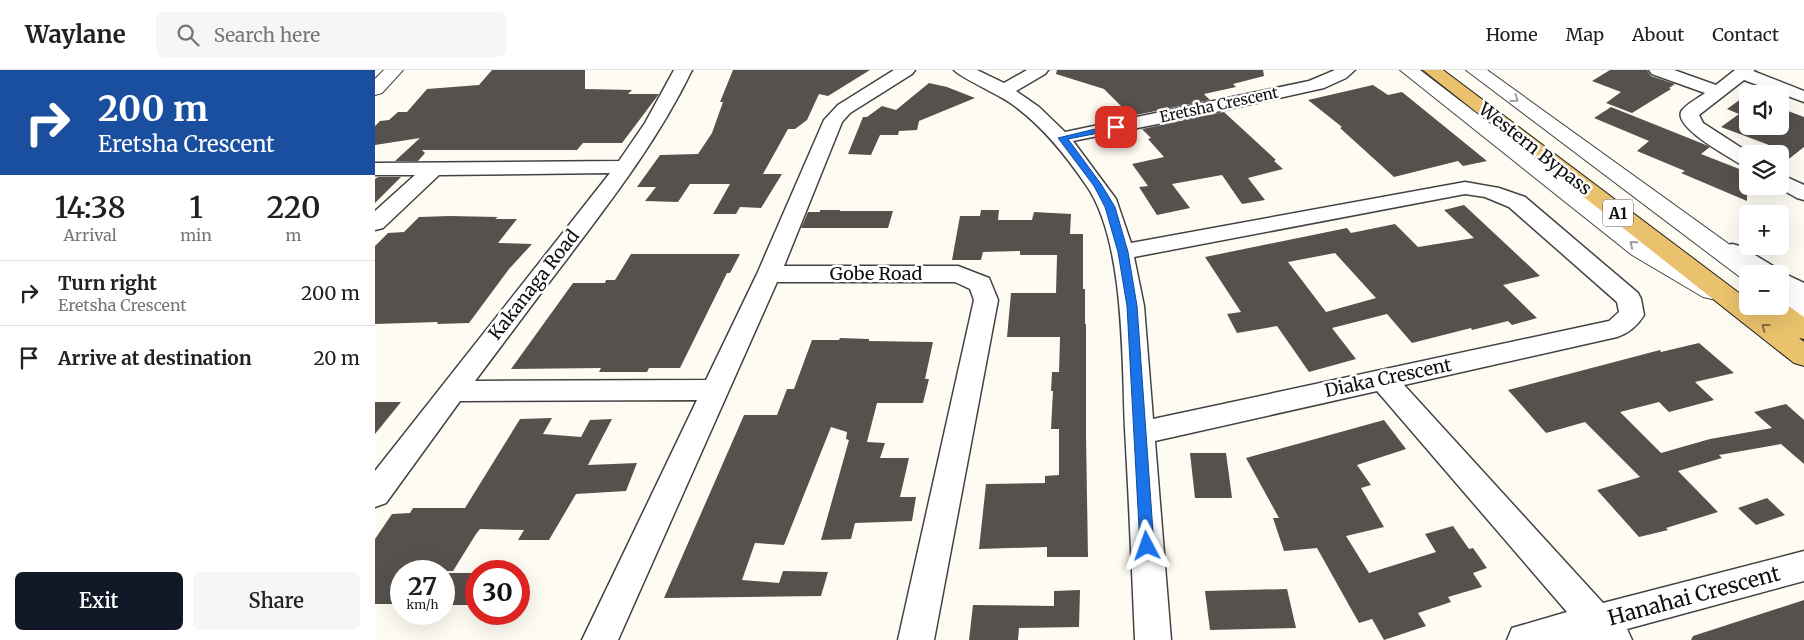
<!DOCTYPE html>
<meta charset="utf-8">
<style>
:root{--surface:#fff;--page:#f6f6f6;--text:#202124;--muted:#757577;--line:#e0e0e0;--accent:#111827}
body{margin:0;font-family:Merriweather,serif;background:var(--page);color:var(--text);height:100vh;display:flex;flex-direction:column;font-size:19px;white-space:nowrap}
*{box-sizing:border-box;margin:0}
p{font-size:16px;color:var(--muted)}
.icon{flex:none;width:28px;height:28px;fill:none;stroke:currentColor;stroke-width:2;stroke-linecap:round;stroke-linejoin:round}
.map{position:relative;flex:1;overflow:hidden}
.details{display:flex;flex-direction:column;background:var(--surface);width:375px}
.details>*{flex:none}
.hud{background:#1a4fa0;color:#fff;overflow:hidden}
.fabs{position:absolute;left:1364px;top:15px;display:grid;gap:10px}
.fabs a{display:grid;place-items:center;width:50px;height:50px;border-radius:8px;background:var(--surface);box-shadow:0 5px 20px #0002;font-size:25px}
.speed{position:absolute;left:15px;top:490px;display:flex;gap:10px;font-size:25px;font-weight:700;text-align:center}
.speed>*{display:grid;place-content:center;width:65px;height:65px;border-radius:50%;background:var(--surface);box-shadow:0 5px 20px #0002;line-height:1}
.speed small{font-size:12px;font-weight:400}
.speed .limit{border:8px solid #d22;background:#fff;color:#111}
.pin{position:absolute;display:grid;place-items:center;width:42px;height:42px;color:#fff;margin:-21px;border-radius:10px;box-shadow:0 2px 8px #0006}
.me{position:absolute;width:55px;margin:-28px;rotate:356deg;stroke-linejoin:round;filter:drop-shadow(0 0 4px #0008)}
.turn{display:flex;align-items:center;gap:18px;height:105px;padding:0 15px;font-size:22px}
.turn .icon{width:65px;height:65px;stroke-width:2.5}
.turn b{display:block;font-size:35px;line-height:42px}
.eta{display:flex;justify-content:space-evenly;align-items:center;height:85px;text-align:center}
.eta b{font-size:30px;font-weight:600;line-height:35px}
.cta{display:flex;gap:10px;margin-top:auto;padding:10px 15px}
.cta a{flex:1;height:58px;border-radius:8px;background:var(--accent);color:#fff;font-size:20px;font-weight:600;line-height:58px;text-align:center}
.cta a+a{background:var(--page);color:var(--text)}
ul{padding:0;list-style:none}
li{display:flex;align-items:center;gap:15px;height:65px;padding:0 15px;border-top:1px solid var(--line)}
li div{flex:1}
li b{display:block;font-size:19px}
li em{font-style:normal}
header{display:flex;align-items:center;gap:30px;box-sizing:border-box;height:70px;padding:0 25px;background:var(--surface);border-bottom:1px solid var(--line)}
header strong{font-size:24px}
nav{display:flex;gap:28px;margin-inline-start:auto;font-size:18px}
.search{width:350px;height:45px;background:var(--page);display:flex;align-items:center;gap:12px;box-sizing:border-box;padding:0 18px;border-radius:8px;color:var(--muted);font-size:19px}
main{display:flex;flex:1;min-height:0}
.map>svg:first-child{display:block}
.building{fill:#56514c;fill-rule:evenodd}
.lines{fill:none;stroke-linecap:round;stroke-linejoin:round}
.minor-casing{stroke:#424242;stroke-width:3}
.tertiary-casing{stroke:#424242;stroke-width:2}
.trunk-casing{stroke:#202020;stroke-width:2}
.minor{fill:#fff;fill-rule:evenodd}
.tertiary{fill:#fff;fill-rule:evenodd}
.trunk{fill:#eac26d;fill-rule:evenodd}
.oneway{stroke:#9f9f9f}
.oneway2{stroke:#877143}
.route{fill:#1a73e8;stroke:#114b97}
.labels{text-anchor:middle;stroke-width:5;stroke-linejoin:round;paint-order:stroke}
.far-street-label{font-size:15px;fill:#0f0f0f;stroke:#fff}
.shield{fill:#fff;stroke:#575757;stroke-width:1}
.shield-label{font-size:16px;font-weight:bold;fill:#0f0f0f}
.street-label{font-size:18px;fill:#0f0f0f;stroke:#fff}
.near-street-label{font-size:21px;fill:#0f0f0f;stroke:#fff}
</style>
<header>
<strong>Waylane</strong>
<div class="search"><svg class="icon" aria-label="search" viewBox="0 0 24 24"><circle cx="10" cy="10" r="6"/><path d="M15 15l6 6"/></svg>Search here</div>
<nav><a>Home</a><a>Map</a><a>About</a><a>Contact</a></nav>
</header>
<main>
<section class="details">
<div class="hud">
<div class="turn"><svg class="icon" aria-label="right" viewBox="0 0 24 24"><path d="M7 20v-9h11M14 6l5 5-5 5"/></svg><div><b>200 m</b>Eretsha Crescent</div></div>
</div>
<div class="eta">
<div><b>14:38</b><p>Arrival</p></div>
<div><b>1</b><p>min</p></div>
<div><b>220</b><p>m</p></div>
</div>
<ul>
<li><svg class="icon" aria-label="right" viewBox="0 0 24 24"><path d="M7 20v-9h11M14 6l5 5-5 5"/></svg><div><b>Turn right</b><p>Eretsha Crescent</p></div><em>200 m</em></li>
<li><svg class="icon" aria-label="arrive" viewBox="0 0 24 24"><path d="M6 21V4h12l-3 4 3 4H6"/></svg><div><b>Arrive at destination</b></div><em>20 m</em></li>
</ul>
<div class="cta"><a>Exit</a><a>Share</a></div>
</section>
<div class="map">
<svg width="1429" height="570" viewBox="0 0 1429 570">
<rect width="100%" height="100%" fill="#fefcf2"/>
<g class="building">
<path d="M117,0H210V19L257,20L253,24H284L247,73H208L202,80H47L50,83L43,91H20L45,68L0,75V56L5,51L14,50L23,42H32L52,19L104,15Z"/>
<path d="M358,0H495L453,26L444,24L432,50L420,59H413L388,104H407L386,138L365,137L361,144H338L355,114H315L303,132L270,131L281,117H262L285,85L323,84L337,63L348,32H345Z"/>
<path d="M682,0H888L889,6L858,14L861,17L829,24L835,30L756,46L729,19L681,4Z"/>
<path d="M1235,0H1272L1276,6L1300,14L1294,18L1296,19L1257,43L1231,33L1246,22L1217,11Z"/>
<path d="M554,13L572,17L600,28L544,51L542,60L524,61L523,65H505L496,85L473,84L488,47H492L507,36L521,40Z"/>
<path d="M998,15L1013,25L1027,22L1112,91L1088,96L1083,91L1019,107L965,58L967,57L933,30Z"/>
<path d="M1370,26L1372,27V56H1405V38L1429,47V77L1410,92L1405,90V84L1385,82L1394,75L1346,57L1364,44L1352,39Z"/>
<path d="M1236,37L1331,75L1335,77L1326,84L1372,102V131L1306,103L1310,101L1262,81L1274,71L1219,48Z"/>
<path d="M849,42L901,90L899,91L908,99L873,108L890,130L867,134L847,105L797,114L815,138L782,145L764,117L773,116L757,94L789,87L773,69L776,68L767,59Z"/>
<path d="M3,107H26L0,133V109Z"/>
<path d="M1089,135L1165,206L1128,215L1162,248L1137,255L1133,251L1097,260L1096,258L1037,273L1012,244L957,258L981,289L934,302L902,256L862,263L852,244L866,242L830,187L972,158L976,163L1020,154L1043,177L1099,168L1069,140ZM960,183L1001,228L951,242L913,192Z"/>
<path d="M445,140H465V141H518L513,158H426L433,142H445Z"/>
<path d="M606,140H624L623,150H657L659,142L696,144L695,164H708V219H710V254H711V365L713,487H672V477L604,479L611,414L670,413V406L684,405V359H676L678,321H676L677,302H684L685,267H632L636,223H681L682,185H645V181L608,182L606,190H577L585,146H605Z"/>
<path d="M75,146L123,147L120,149H142L123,173L157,174L134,199L94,253L62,254L63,252L0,254V176L13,163L29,162L44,147Z"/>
<path d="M256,184H365L355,203H352L305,298H274L272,302H224L226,298L136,299L198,213H230L231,210H240Z"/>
<path d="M465,268L494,269V271L558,272L550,309H554L548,333H502L492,372L510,373L505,388H534L525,427H541L537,451L480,453L476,469L446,470L474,370L471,369L472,362L456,357L409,475L380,473L367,510L404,513L408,501L453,502L446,526L289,528L369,345H402L412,319H419L437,270H464Z"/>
<path d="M1324,273L1359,303L1320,312L1339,330L1294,342L1284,332L1245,342L1286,383L1335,369L1397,358L1379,342L1411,334L1429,350V394L1406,374L1344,385L1347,388L1303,401L1343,442L1291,458L1293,460L1264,467L1222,420L1265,407L1210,352L1171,363L1133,320L1285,280L1286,282Z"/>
<path d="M0,332H26L0,364Z"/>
<path d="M177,348L168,364L206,367L215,350L237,349L213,395L262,393L251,421L201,424L174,470H143L149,460L105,459L101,464L78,501H26V534H0V469L17,444L35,443L38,438H90L145,349Z"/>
<path d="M1009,350L1031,379L982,395L996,415L986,418L1009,457L971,466L994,503L1061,482L1050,464L1078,456L1094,479L1098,478L1112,498L1098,503L1107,517L1073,527L1076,532L1043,543L1051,556L1009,570L997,549L984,553L942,478L909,481L898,448H904L871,388Z"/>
<path d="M815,383H851L857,428H820Z"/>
<path d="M1392,428L1410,445L1381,455L1363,438Z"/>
<path d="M69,503H101V525L95,535H69Z"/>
<path d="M912,519L921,558L835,560L830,521Z"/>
<path d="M705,520L704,557L644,558L643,570H594L598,535L679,536V521Z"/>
<path d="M1429,530V570H1316L1318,566Z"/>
</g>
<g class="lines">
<g class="minor-casing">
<g id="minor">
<path d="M299,0H317C283,70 238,128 192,189C161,229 131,270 100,311L331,310L382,204L449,50L463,35L519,0H540L537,4L475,43L467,52L409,196H583L614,208L623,230L559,570H523L599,230L595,219L580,212H402L243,570H207L322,330L85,331L11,433L0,437V401L235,103L64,105L8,158L0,160V141L40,105H0V93L244,91L270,53Z"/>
<path d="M579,0H602L629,13L652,0H673L670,4L641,21L664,37L690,62L934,11L960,0H980L971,8L949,18L827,45L698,71L741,129L756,173L1090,112L1124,118L1150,127L1263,223L1266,229L1269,245C1263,255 1254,263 1242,267L1029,315L1228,533L1429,481V511L1252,559L1257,570H1132L1137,558L1192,542L1002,321L780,371L796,570H760C757,500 754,429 750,359C747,291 750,170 711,115C690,84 665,53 634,32C624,25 583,6 579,0ZM1090,124L1110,127L1134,137L1242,232L1244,242L1234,251L778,349L769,236L759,187Z"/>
<path d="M1274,0H1299L1341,15L1360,0H1380L1378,1L1429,21V32L1369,10L1324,45L1328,53L1376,84H1372V96L1365,94C1353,86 1300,58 1306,42C1309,35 1324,28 1330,23L1277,4Z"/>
<path d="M1405,104L1429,115V130L1422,128L1401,116H1405Z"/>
<path d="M1357,174L1365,176L1403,199L1406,202L1429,213V232L1420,230L1405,221V204H1378L1349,186L1346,181L1349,176Z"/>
</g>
</g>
<g class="tertiary-casing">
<g id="tertiary">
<path d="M9,0H28L7,23L0,25V9Z"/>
<path d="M1025,0H1045L1273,175L1346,215L1350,221L1346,227L1337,229L1328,227L1257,185Z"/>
<path d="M1091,0H1112L1387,198L1390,204H1372V211L1369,210Z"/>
<path d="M1405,216L1414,218L1429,230V252L1420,249L1404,236Z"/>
</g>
</g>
<g class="trunk-casing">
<path id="trunk" d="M1048,0H1068L1372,229V236L1384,238L1383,236H1405V230L1429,247V269L1424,268L1429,272V296L1419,293Z"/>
</g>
<use href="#minor" class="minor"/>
<use href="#tertiary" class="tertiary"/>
<use href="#trunk" class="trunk"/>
</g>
<defs><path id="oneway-chevron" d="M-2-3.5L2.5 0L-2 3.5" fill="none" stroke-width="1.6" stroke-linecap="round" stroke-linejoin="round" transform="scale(1.25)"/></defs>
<g class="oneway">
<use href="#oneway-chevron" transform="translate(1140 29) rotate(36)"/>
<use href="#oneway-chevron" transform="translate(1258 174) rotate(-141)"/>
</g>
<use class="oneway2" href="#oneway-chevron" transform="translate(1390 257) rotate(-143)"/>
<path class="route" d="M741,54L745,57L744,59L693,69L726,114L740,137L753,182L762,236L779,476L777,481L772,482L767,481L765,476L752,236L743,182L730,137L719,116L683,68Z"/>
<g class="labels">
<g class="far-street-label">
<text transform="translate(844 35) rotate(-12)" y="5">Eretsha Crescent</text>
</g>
<rect class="shield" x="1228" y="129.5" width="30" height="27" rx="4"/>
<g class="shield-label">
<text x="1243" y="149">A1</text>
</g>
<g class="street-label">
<text transform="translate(1160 79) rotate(38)" y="6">Western Bypass</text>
<text x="501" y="210">Gobe Road</text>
<text transform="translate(159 215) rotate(-52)" y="6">Kakanaga Road</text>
<text transform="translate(1013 308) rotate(-12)" y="6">Diaka Crescent</text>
</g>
<g class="near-street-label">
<text transform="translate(1319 526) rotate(-15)" y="7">Hanahai Crescent</text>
</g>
</g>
</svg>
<div class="fabs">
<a><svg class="icon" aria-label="sound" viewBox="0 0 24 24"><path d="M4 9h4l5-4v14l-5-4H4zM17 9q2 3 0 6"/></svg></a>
<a><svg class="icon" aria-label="layers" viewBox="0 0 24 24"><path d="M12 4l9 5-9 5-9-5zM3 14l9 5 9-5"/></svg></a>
<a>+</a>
<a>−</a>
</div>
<div class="speed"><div>27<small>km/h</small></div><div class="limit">30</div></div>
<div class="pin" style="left:741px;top:57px;background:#d93025"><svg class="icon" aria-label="arrive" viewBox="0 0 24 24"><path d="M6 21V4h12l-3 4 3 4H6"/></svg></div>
<svg class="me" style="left:772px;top:476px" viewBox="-20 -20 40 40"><path d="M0-17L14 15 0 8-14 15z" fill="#1a73e8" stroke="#fff" stroke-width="4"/></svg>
</div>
</main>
